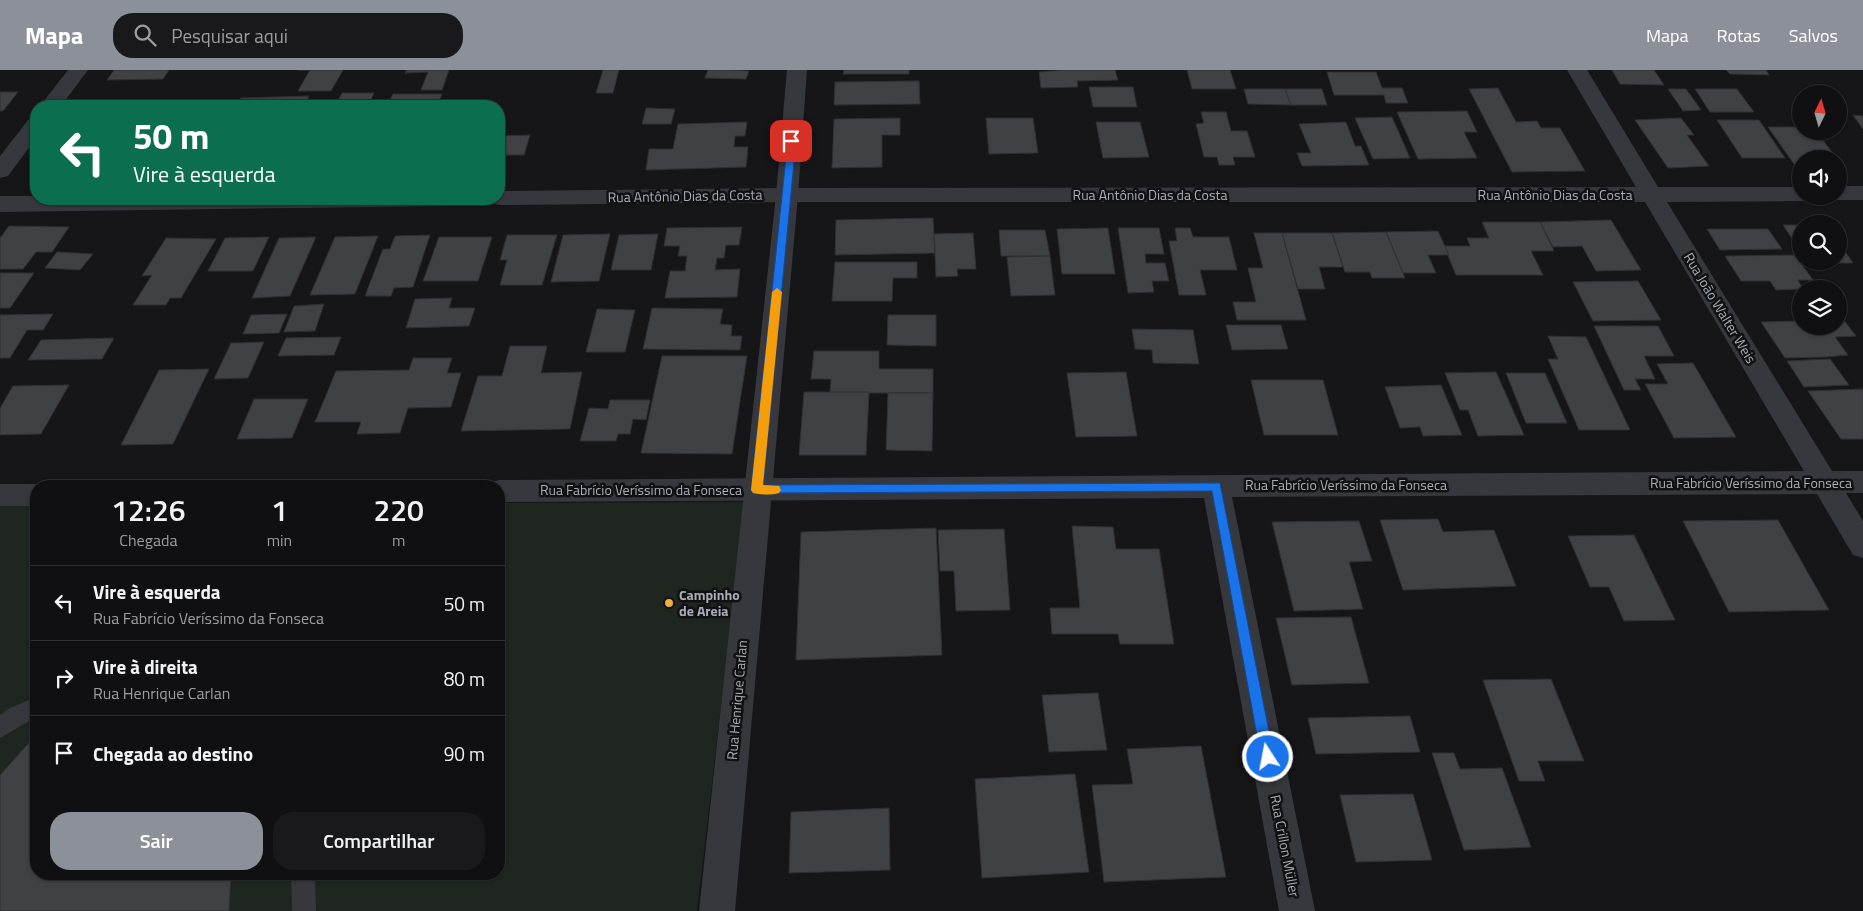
<!DOCTYPE html>
<html lang="pt">
<meta charset="utf-8">
<style>
:root{--surface:#101012;--page:#19191b;--text:#f1f3f6;--muted:#9c9d9f;--line:#303032;--accent:#8c9099}
body{margin:0;font-family:"Titillium Web",sans-serif;background:var(--page);color:var(--text);height:100vh;display:flex;flex-direction:column;font-size:19px;white-space:nowrap}
*{box-sizing:border-box;margin:0}
p{font-size:16px;color:var(--muted)}
.icon{flex:none;width:28px;height:28px;fill:none;stroke:currentColor;stroke-width:2;stroke-linecap:round;stroke-linejoin:round}
.map{position:relative;flex:1;overflow:hidden}
.details{position:absolute;left:30px;top:410px;width:475px;height:400px;display:flex;flex-direction:column;background:var(--surface);border-radius:20px;box-shadow:0 1px 4px #0004,0 0 0 1px var(--line)}
.details>*{flex:none}
.guide{position:absolute;left:30px;top:30px;width:475px;height:105px;border-radius:20px;box-shadow:0 1px 4px #0004,0 0 0 1px var(--line);background:#0b6e4f;color:#fff;overflow:hidden}
.needle{width:32px;rotate:5deg}
.tools{position:absolute;left:1792px;top:15px;display:grid;gap:10px}
.tools a{display:grid;place-items:center;width:55px;height:55px;border-radius:50%;background:var(--surface);box-shadow:0 1px 4px #0004,0 0 0 1px var(--line);font-size:25px}
.pin{position:absolute;display:grid;place-items:center;width:42px;height:42px;color:#fff;margin:-21px;border-radius:10px;box-shadow:0 2px 8px #0006}
.me{position:absolute;width:55px;margin:-28px;rotate:349deg;stroke-linejoin:round;filter:drop-shadow(0 0 4px #0008)}
.turn{display:flex;align-items:center;gap:18px;height:105px;padding:0 20px;font-size:22px}
.turn .icon{width:65px;height:65px;stroke-width:2.5}
.turn b{display:block;font-size:35px;line-height:42px}
.eta{display:flex;justify-content:space-evenly;align-items:center;height:85px;text-align:center}
.eta b{font-size:30px;font-weight:600;line-height:35px}
.primary-button{display:flex;gap:10px;margin-top:auto;padding:10px 20px}
.primary-button a{flex:1;height:58px;border-radius:20px;background:var(--accent);color:#fff;font-size:20px;font-weight:600;line-height:58px;text-align:center}
.primary-button a+a{background:var(--page);color:var(--text)}
ul{padding:0;list-style:none}
li{display:flex;align-items:center;gap:15px;height:75px;padding:0 20px;border-top:1px solid var(--line)}
li div{flex:1}
li b{display:block;font-size:19px}
li em{font-style:normal}
header{display:flex;align-items:center;gap:30px;box-sizing:border-box;height:70px;padding:0 25px;background:var(--accent);color:#fff}
header strong{font-size:24px}
nav{display:flex;gap:28px;margin-inline-start:auto;font-size:18px}
.search{width:350px;height:45px;background:var(--page);display:flex;align-items:center;gap:12px;box-sizing:border-box;padding:0 18px;border-radius:20px;color:var(--muted);font-size:19px}
.map>svg:first-child{display:block}
.green{fill:#1e261f}
.building{fill:#404145;stroke:#303034}
.lines{fill:none;stroke-linecap:round;stroke-linejoin:round}
.service{fill:#37383d;fill-rule:evenodd}
.minor{fill:#37383d;fill-rule:evenodd}
.tertiary{fill:#37383d;fill-rule:evenodd}
.route{fill:#1a73e8;stroke:#114b97}
.slow{fill:#f59e0b}
.poi-dot{fill:#f2b134;stroke:#111113;stroke-width:2}
.labels{text-anchor:middle;stroke-width:5;stroke-linejoin:round;paint-order:stroke}
.street-label{font-size:14px;fill:#a8adb8;stroke:#111113}
.poi-label{font-size:14px;font-weight:bold;fill:#a8adb8;stroke:#111113;text-anchor:start}
</style>
<header>
<strong>Mapa</strong>
<div class="search"><svg class="icon" aria-label="search" viewBox="0 0 24 24"><circle cx="10" cy="10" r="6"/><path d="M15 15l6 6"/></svg>Pesquisar aqui</div>
<nav><a>Mapa</a><a>Rotas</a><a>Salvos</a></nav>
</header>
<div class="map">
<svg width="1863" height="841" viewBox="0 0 1863 841">
<rect width="100%" height="100%" fill="#161618"/>
<path class="green" d="M745,432L697,841H0V434H36V804H499V433Z"/>
<g class="building">
<path d="M114,0H169L163,9L107,10Z"/>
<path d="M298,0H343L331,21H298L310,0Z"/>
<path d="M407,0H449L442,20H421L428,2L405,3Z"/>
<path d="M603,0H619L613,23H596Z"/>
<path d="M708,0H728L749,1L746,9L705,8Z"/>
<path d="M844,0H909V4H843Z"/>
<path d="M1064,0H1115L1118,10L1077,11L1078,17L1041,18L1039,2Z"/>
<path d="M1187,0H1230L1236,19H1192Z"/>
<path d="M1612,0H1654L1664,15L1620,14Z"/>
<path d="M1726,0H1766L1769,5L1730,4Z"/>
<path d="M1327,2H1376L1382,18H1402L1408,33H1386L1384,25H1334Z"/>
<path d="M919,11L920,34L834,35L835,12Z"/>
<path d="M1089,17H1133L1137,37H1093Z"/>
<path d="M1498,18L1516,52L1537,51L1541,58H1560L1585,101L1512,102L1469,19Z"/>
<path d="M1244,19H1285L1291,35L1248,34Z"/>
<path d="M1285,19H1322L1327,35H1291Z"/>
<path d="M1668,19H1686L1701,40L1683,41Z"/>
<path d="M1695,19H1737L1754,42H1710Z"/>
<path d="M0,22H18L3,41H0Z"/>
<path d="M342,23H374L368,36H335Z"/>
<path d="M393,24H442L437,36H387Z"/>
<path d="M309,26L304,36H237L241,28Z"/>
<path d="M646,38L675,39L671,54H642Z"/>
<path d="M1467,41L1477,62H1464L1477,88L1418,89L1397,42Z"/>
<path d="M1201,42H1226L1231,61H1247L1255,87H1233L1235,95H1219L1217,87H1204L1196,54L1204,53Z"/>
<path d="M1853,45L1863,46V59Z"/>
<path d="M1392,47L1410,88L1373,89L1355,48Z"/>
<path d="M900,48V65H882V97L832,98L834,49Z"/>
<path d="M986,48H1033L1038,83L989,84Z"/>
<path d="M1681,48L1694,65H1687L1709,96L1668,98L1635,50Z"/>
<path d="M1717,50H1759L1785,88H1742Z"/>
<path d="M747,52L745,66H735L734,77H748L746,97L646,100L649,79H673L678,54Z"/>
<path d="M1096,52H1140L1149,87L1103,88Z"/>
<path d="M1346,52L1355,76H1361L1369,95L1302,96L1297,83H1311L1299,54Z"/>
<path d="M1768,57H1801V61H1816L1837,89H1801V94H1794Z"/>
<path d="M530,65L524,85H506L503,93H499V66Z"/>
<path d="M933,148L935,183L835,185L836,150Z"/>
<path d="M1611,150L1641,200L1596,201L1582,176L1553,177L1540,152Z"/>
<path d="M1482,152H1540L1554,181H1531L1543,205H1456L1444,176H1470L1467,168H1489Z"/>
<path d="M1783,155H1801V182Z"/>
<path d="M9,156L69,157L52,182H36L23,199H0V168Z"/>
<path d="M742,157L739,175H726L724,188H717L715,200L740,199L737,227L665,228L670,201H685L687,186H678L680,176H664L667,158Z"/>
<path d="M1108,158L1115,204H1062L1057,159Z"/>
<path d="M1118,158H1159L1164,184H1145L1146,193H1165L1169,211H1152L1154,222L1128,223Z"/>
<path d="M1175,158H1190L1193,167H1229L1237,200H1200L1206,225H1179L1169,171H1177Z"/>
<path d="M1707,159H1768L1782,179L1720,180Z"/>
<path d="M999,160H1045L1050,186H1001Z"/>
<path d="M1438,161L1449,185H1428L1436,203H1403L1386,162Z"/>
<path d="M1386,162L1405,208H1372L1370,202H1345L1332,163Z"/>
<path d="M973,163L976,199H957L958,206L936,207L934,164Z"/>
<path d="M1254,163H1282L1306,250H1237L1233,232H1256L1248,198H1263Z"/>
<path d="M1282,163H1332L1343,197H1319L1325,219H1298Z"/>
<path d="M610,164L599,211L551,212L563,165Z"/>
<path d="M658,164L651,200H611L619,165Z"/>
<path d="M430,165L413,217L394,218L391,226H365L383,179H390L395,166Z"/>
<path d="M507,165H557L542,215H500L507,190H500Z"/>
<path d="M378,166L355,224L310,225L335,167Z"/>
<path d="M269,167L253,201H208L225,168Z"/>
<path d="M316,167L290,226L252,228L279,168Z"/>
<path d="M439,167H492L478,211H423Z"/>
<path d="M166,168L216,169L181,228H170L166,235H133L152,205L142,206Z"/>
<path d="M1839,173L1853,193H1809L1808,191H1839Z"/>
<path d="M57,182L93,184L80,200L45,198Z"/>
<path d="M1795,185L1813,210H1798L1803,219H1801L1776,220L1770,211H1741L1725,186Z"/>
<path d="M1050,186L1055,225L1011,226L1007,187Z"/>
<path d="M835,192H917V208H893L892,231H832Z"/>
<path d="M0,203H34L10,238H0Z"/>
<path d="M1638,211L1661,250L1593,251L1573,212Z"/>
<path d="M452,228L449,238H475L469,256L406,258L415,229Z"/>
<path d="M324,234L315,261L284,262L294,236Z"/>
<path d="M652,238L723,239L720,254L732,255L731,266H742L740,280L643,279Z"/>
<path d="M597,239L635,240L625,282H586Z"/>
<path d="M53,244L43,260H27L10,288H0V245Z"/>
<path d="M287,244L279,263L243,264L251,245Z"/>
<path d="M888,245H936V276L887,275Z"/>
<path d="M1839,249H1843L1856,266L1835,267L1848,285L1826,287L1785,288L1761,252L1801,251V256H1839Z"/>
<path d="M1226,255H1281L1288,279L1232,280Z"/>
<path d="M1594,256H1658L1674,286H1644L1655,309H1635L1641,320H1624Z"/>
<path d="M1132,259L1193,260L1199,294L1153,293L1152,280L1135,279Z"/>
<path d="M1548,266L1586,267L1630,360H1579L1548,289H1558Z"/>
<path d="M341,267L334,285L278,286L286,268Z"/>
<path d="M114,268L102,289L28,290L41,270Z"/>
<path d="M264,272L248,308L214,309L231,273Z"/>
<path d="M510,276H547L541,303L582,302L570,359L461,361L478,306H502Z"/>
<path d="M814,281H879V299H933V323H830L831,309H811Z"/>
<path d="M662,286H747L732,384L641,383Z"/>
<path d="M413,288H452L447,303H461L451,337L408,338L400,363L357,364L361,352H315L336,301L409,300Z"/>
<path d="M1830,289L1849,315L1804,317L1787,291Z"/>
<path d="M1693,293L1736,367L1674,368L1645,314H1668L1657,294Z"/>
<path d="M209,299L173,374L121,375L159,300Z"/>
<path d="M1126,302L1137,366L1076,367L1067,303Z"/>
<path d="M1496,302L1524,365L1478,366L1468,340H1460L1445,303Z"/>
<path d="M1506,303H1545L1567,353H1526Z"/>
<path d="M1251,310H1323L1338,365H1264Z"/>
<path d="M69,315L41,364L0,365V338L13,316Z"/>
<path d="M1441,315L1462,365L1423,366L1420,357L1400,358L1385,317Z"/>
<path d="M1863,319V369H1841L1808,321Z"/>
<path d="M804,322H869L866,385H799Z"/>
<path d="M888,323H933L932,381L886,380Z"/>
<path d="M254,329H308L292,368L237,369Z"/>
<path d="M610,330H650L646,350L633,349L630,364H618L616,371H580L589,338L608,339Z"/>
<path d="M1438,449L1443,462L1494,460L1516,516L1403,520L1380,450Z"/>
<path d="M1778,450L1829,540L1729,542L1683,451Z"/>
<path d="M1359,451L1372,491L1349,492L1363,539L1294,541L1272,452Z"/>
<path d="M1072,456L1113,457L1116,479H1159L1174,574H1120L1118,564H1052L1050,538H1080Z"/>
<path d="M936,458L942,585L796,590L801,462Z"/>
<path d="M1004,459L1010,540L956,541L954,501H940L938,460Z"/>
<path d="M1634,465L1675,550L1624,551L1609,517H1590L1568,466Z"/>
<path d="M1351,547L1369,613L1292,615L1276,548Z"/>
<path d="M1551,609L1584,691H1538L1545,711H1519L1483,610Z"/>
<path d="M1098,623L1107,680L1049,682L1042,625Z"/>
<path d="M1410,646L1420,682L1316,684L1308,648Z"/>
<path d="M36,665V804H231L229,841H0V705Z"/>
<path d="M1201,676L1226,807L1104,812L1092,715L1133,714L1127,679Z"/>
<path d="M1432,683H1454L1460,699L1502,698L1531,777L1464,780Z"/>
<path d="M1075,704L1089,802L982,808L975,709Z"/>
<path d="M1413,724L1432,790L1356,792L1340,725Z"/>
<path d="M889,738L890,800L789,803L791,742Z"/>
</g>
<g class="lines">
<g class="service">
<path d="M36,627V647L0,668V645L10,638Z"/>
<path d="M291,804H315L316,841H292Z"/>
</g>
<g class="minor">
<path d="M68,0H88L61,36H40Z"/>
<path d="M1567,0H1587L1658,117H1801V126H1811L1809,129L1801,131L1667,132L1832,401H1863V423H1846L1863,451V488L1853,485L1817,424L1232,427L1315,841H1279L1204,428L499,432V416H488L489,413L499,410L1804,401L1645,132H787L499,135L491,133L488,129H499V121L787,118L1636,117Z"/>
<path d="M36,48V68L8,106L0,108V86L29,49Z"/>
<path d="M1839,116H1863V130H1839L1831,128L1830,126H1839Z"/>
<path d="M0,126H36V129H462L459,134L451,136L0,142Z"/>
<path d="M0,414H36L44,416H36V436H0Z"/>
</g>
<path class="tertiary" d="M787,0H807L798,125L735,841H699L776,125Z"/>
</g>
<path class="route" d="M788,69H794L796,71L763,415L1220,413L1274,687L1272,691L1268,693L1263,691L1261,687L1212,421L753,423L751,420Z"/>
<path class="slow" d="M777,218L782,222L763,415L779,416L781,420L779,423C772,425 760,425 753,423L751,420L772,222Z"/>
<circle class="poi-dot" cx="669" cy="533" r="5"/>
<g class="labels">
<g class="street-label">
<text x="1150" y="130">Rua Antônio Dias da Costa</text>
<text x="1555" y="130">Rua Antônio Dias da Costa</text>
<text transform="translate(685 126) rotate(-1)" y="5">Rua Antônio Dias da Costa</text>
<text transform="translate(1720 238) rotate(59)" y="5">Rua João Walter Weis</text>
<text x="1751" y="418">Rua Fabrício Veríssimo da Fonseca</text>
<text x="1346" y="420">Rua Fabrício Veríssimo da Fonseca</text>
<text x="641" y="425">Rua Fabrício Veríssimo da Fonseca</text>
<text transform="translate(737 630) rotate(-85)" y="5">Rua Henrique Carlan</text>
<text transform="translate(1285 776) rotate(79)" y="5">Rua Crillon Müller</text>
</g>
<g class="poi-label">
<text x="679" y="530">Campinho<tspan x="679" dy="16">de Areia</tspan></text>
</g>
</g>
</svg>
<div class="tools">
<a><svg class="needle" viewBox="-14 -14 28 28"><path d="M0-13l5 13h-10z" fill="#e53935"/><path d="M0 13l5-13h-10z" fill="#9c9d9f"/></svg></a>
<a><svg class="icon" aria-label="sound" viewBox="0 0 24 24"><path d="M4 9h4l5-4v14l-5-4H4zM17 9q2 3 0 6"/></svg></a>
<a><svg class="icon" aria-label="search" viewBox="0 0 24 24"><circle cx="10" cy="10" r="6"/><path d="M15 15l6 6"/></svg></a>
<a><svg class="icon" aria-label="layers" viewBox="0 0 24 24"><path d="M12 4l9 5-9 5-9-5zM3 14l9 5 9-5"/></svg></a>
</div>
<div class="pin" style="left:791px;top:71px;background:#d93025"><svg class="icon" aria-label="arrive" viewBox="0 0 24 24"><path d="M6 21V4h12l-3 4 3 4H6"/></svg></div>
<svg class="me" style="left:1268px;top:687px" viewBox="-20 -20 40 40"><circle r="17" fill="#1a73e8" stroke="#fff" stroke-width="3"/><path d="M0-11L8 9 0 5-8 9z" fill="#fff"/></svg>
<div class="guide">
<div class="turn"><svg class="icon" aria-label="left" viewBox="0 0 24 24"><path d="M17 20v-9H6M10 6l-5 5 5 5"/></svg><div><b>50 m</b>Vire à esquerda</div></div>
</div>
<section class="details">
<div class="eta">
<div><b>12:26</b><p>Chegada</p></div>
<div><b>1</b><p>min</p></div>
<div><b>220</b><p>m</p></div>
</div>
<ul>
<li><svg class="icon" aria-label="left" viewBox="0 0 24 24"><path d="M17 20v-9H6M10 6l-5 5 5 5"/></svg><div><b>Vire à esquerda</b><p>Rua Fabrício Veríssimo da Fonseca</p></div><em>50 m</em></li>
<li><svg class="icon" aria-label="right" viewBox="0 0 24 24"><path d="M7 20v-9h11M14 6l5 5-5 5"/></svg><div><b>Vire à direita</b><p>Rua Henrique Carlan</p></div><em>80 m</em></li>
<li><svg class="icon" aria-label="arrive" viewBox="0 0 24 24"><path d="M6 21V4h12l-3 4 3 4H6"/></svg><div><b>Chegada ao destino</b></div><em>90 m</em></li>
</ul>
<div class="primary-button"><a>Sair</a><a>Compartilhar</a></div>
</section>
</div>
